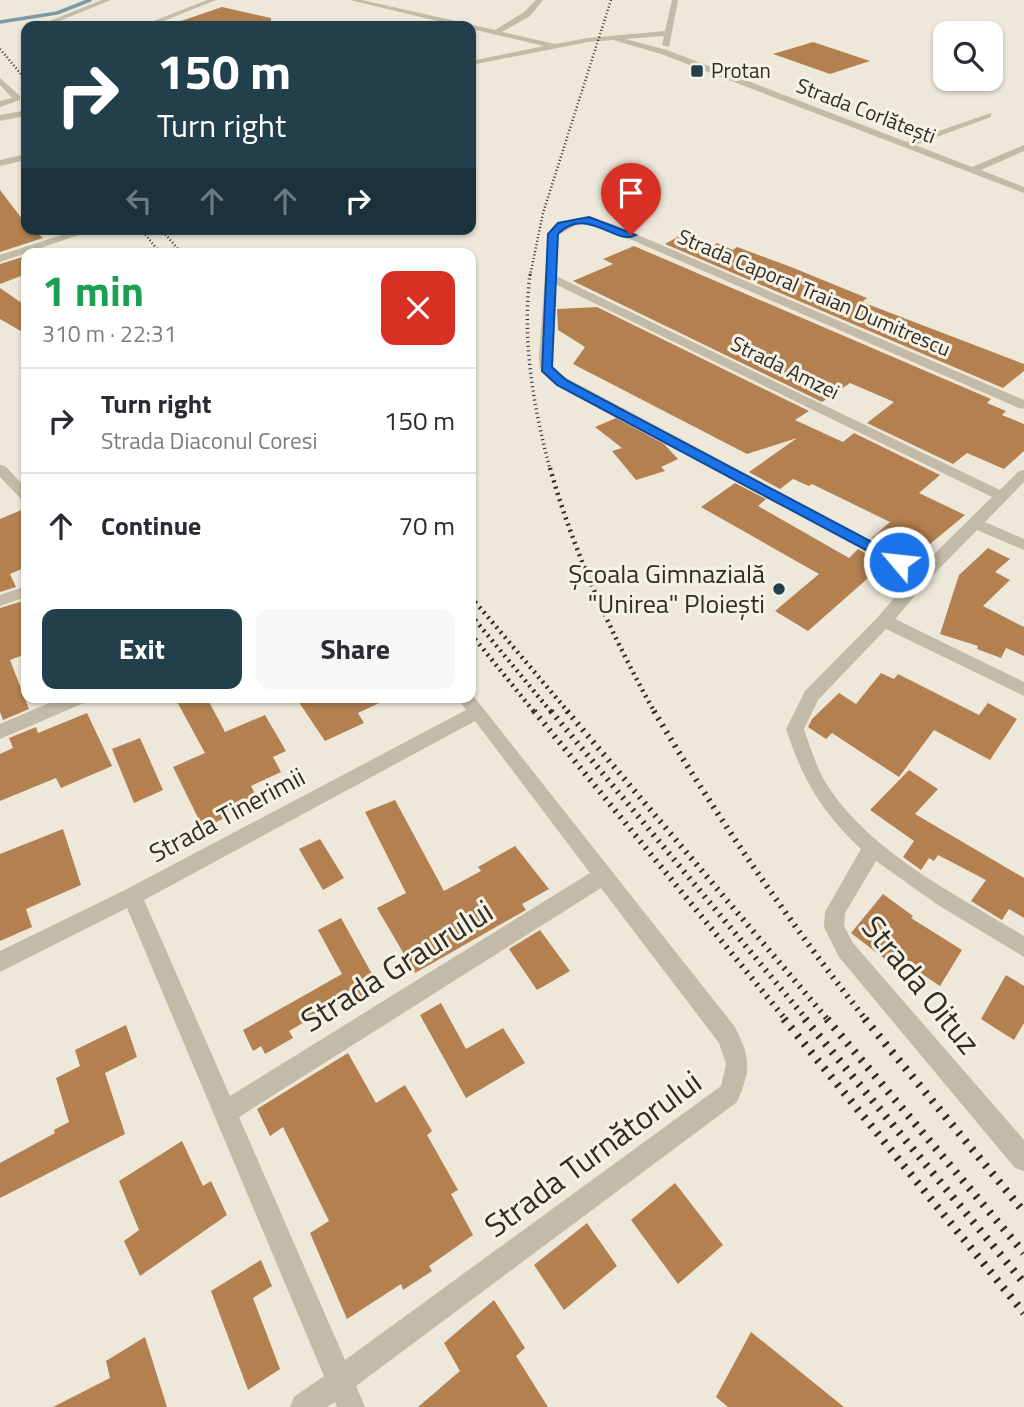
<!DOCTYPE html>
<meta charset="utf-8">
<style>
:root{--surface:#fff;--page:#f7f7f7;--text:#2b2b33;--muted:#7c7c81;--line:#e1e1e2;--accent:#223f4c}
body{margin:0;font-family:"Titillium Web",sans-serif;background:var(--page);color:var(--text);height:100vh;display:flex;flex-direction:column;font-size:26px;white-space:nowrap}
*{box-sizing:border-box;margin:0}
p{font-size:23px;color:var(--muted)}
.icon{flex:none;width:38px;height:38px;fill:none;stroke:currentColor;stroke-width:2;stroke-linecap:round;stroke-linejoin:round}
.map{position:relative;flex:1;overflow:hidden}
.side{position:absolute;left:21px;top:248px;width:455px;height:455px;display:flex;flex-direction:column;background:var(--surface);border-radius:14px;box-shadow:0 2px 5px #0004}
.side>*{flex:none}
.banner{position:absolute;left:21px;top:21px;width:455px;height:214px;border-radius:14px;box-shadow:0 2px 5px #0004;background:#223f4c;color:#fff;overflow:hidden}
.tools{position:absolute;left:933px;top:21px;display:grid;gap:14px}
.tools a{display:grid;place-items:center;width:70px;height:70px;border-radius:14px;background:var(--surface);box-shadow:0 2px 5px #0004;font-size:35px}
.pin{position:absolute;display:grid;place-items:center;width:60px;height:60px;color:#fff;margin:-72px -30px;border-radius:50% 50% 50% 0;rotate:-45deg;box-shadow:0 0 7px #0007}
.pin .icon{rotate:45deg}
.me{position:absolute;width:77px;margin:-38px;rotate:298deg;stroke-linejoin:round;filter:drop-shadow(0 0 5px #0008)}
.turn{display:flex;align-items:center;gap:24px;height:147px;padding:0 21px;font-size:32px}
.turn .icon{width:91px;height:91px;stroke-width:2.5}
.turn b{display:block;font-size:49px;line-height:60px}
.lanes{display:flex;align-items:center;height:66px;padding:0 21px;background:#0003;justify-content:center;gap:35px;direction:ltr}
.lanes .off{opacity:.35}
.round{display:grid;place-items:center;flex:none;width:74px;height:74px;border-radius:14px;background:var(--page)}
.summary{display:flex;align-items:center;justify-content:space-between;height:119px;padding:0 21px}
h1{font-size:42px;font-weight:700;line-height:52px;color:#1e9e55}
.primary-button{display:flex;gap:14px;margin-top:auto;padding:14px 21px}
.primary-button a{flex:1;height:80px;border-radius:14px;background:var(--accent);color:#fff;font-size:28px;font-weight:700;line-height:80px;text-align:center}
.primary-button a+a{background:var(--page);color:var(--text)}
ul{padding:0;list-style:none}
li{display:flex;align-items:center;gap:21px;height:105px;padding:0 21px;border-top:2px solid var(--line)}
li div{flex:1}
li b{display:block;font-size:26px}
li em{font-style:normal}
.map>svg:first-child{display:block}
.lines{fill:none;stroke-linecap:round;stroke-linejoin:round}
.stream{stroke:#7c9aa6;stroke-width:3.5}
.building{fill:#b48050}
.minor{fill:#c3baa7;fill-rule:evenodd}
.rail-far4{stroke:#312c26;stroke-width:2.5;stroke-dasharray:1 2.5;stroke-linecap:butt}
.rail-far3{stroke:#312c26;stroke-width:3.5;stroke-dasharray:1 3.5;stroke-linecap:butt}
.rail-far2{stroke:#312c26;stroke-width:4.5;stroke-dasharray:2 4.5;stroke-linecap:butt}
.rail-far1{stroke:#312c26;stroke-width:6;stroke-dasharray:2 6;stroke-linecap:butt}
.rail{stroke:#312c26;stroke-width:8;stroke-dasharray:2.5 8;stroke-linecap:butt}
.route{fill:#1a73e8;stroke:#114b97;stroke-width:2}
.poi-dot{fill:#223f4c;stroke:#f5f2e5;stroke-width:2.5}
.labels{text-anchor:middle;stroke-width:6;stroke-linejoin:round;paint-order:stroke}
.far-poi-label{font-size:21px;fill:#312c26;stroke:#f5f2e5;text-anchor:start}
.far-street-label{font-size:21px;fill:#312c26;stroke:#f5f2e5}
.poi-label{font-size:26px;fill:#312c26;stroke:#f5f2e5;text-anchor:end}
.street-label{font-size:26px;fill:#312c26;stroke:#f5f2e5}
.near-street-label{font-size:32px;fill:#312c26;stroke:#f5f2e5}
</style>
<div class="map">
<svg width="1024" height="1407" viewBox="0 0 1024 1407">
<rect width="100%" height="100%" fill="#ede8d9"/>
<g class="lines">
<path class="stream" d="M0,22L57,13L90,0"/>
</g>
<g class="building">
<path d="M222,7L271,18V26H175V23Z"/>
<path d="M813,42L870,61L830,74L773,54Z"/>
<path d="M0,190L26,224V229H32L43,238L0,252Z"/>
<path d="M681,235L713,246L717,243L733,250L737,247L791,267L867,298L862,302L1024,364V371L1003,388L665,244Z"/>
<path d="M634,246L991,399L987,403L1006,411L1002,415L1024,424V451L1004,469L967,453L953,464L867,423L894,402L850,383L822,402L573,281L613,264L603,259Z"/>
<path d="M26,256V274L0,284V264Z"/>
<path d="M0,288L26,306V334L0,319Z"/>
<path d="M597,307L809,411L795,420L843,442L854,433L940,475L919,493L965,515L912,559L872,538L890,522L812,484L809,486L793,479L780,489L749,472L797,438L747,454L573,364L585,347L558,330L557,309Z"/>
<path d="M616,418L664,444L678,459L661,467L665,471L636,480L612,451L622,448L595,427Z"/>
<path d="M735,483L766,499L758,506L849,558L858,549L884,564L808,631L775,611L819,574L701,507Z"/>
<path d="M26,508V567L10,574L16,587L0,592V519Z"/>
<path d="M988,548L1010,559L995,572L1010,580L983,606L1024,627V656L1006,648L1001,658L977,649L978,646L940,634L959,575Z"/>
<path d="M23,601L26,607V654L10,660L29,709L3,720L0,712V608Z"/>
<path d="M881,673L894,679L898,674L979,715L988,703L1017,719L990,760L934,730L899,777L832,733L826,739L808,727L812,719L839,693L856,704Z"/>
<path d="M175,698H207L225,732L265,715L286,751L273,757L281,772L251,786L257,798L224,812L227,817L203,828L173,767L205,753Z"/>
<path d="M296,698H390L358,713L364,723L325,741Z"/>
<path d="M87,713L112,766L61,788L56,778L0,801V754L13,748L9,738L36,727L38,733Z"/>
<path d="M140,738L163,790L134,803L112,749Z"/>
<path d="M909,770L938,789L915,814L1024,878V918L1009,909L1002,920L971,901L986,880L938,855L934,861L929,858L921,870L903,857L914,841L870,810Z"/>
<path d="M395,800L444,891L481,871L478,867L515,846L549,889L522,904L526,910L415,973L377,908L406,893L365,812Z"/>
<path d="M63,829L81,885L26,909L32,927L0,941V854Z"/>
<path d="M320,839L344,878L323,890L299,849Z"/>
<path d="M883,894L913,916L911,918L962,950L940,986L895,956L890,963L851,933Z"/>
<path d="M341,918L382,992L359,1004L353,994L289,1031L293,1038L265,1054L261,1046L253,1051L243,1030L342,974L318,930Z"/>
<path d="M540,930L570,971L537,990L509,949Z"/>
<path d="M1006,975L1024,986V1023L1014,1040L981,1019Z"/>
<path d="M441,1003L466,1049L503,1028L525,1063L466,1098L420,1015Z"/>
<path d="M126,1025L137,1057L105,1073L125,1134L0,1198V1163L55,1133L54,1130L69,1122L56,1078L80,1066L75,1050Z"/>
<path d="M348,1053L376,1103L405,1085L432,1131L427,1135L458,1190L451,1194L473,1235L429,1266L432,1271L403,1290L401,1284L347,1319L310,1233L329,1221L283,1127L270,1136L257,1109Z"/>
<path d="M182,1141L203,1186L211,1181L227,1215L140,1276L124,1241L139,1230L119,1181Z"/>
<path d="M675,1183L723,1245L678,1284L631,1220Z"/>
<path d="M587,1223L617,1266L564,1310L534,1265Z"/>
<path d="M261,1260L272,1286L253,1298L280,1369L248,1390L211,1291Z"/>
<path d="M494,1300L525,1348L516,1356L548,1407H418L460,1371L444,1343Z"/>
<path d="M751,1332L844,1407H728L716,1397Z"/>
<path d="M145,1337L167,1407H53L110,1378L106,1361Z"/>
</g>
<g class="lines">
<g class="minor">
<path d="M102,0H111L47,26H37Z"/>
<path d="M207,0H216L151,26H141Z"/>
<path d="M350,0H362L495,30L524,12L536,0H543L530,16L502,32L555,44L588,38L665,31L672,0H678L669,47L662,45L664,36L625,39L667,50L907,142L991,113V117L915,145L972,167L1024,145V151L981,170L1024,187V193L661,54L613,40L588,42L471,65V61L544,46L471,29V26H458Z"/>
<path d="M0,78L20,96V100L0,107V101L12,98L0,85Z"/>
<path d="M22,111L25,116L0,121V115Z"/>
<path d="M26,154V160L0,166V160Z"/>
<path d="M578,218L610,223L1024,400V409L1019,408L602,227L578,224L558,235L556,276L1000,490L1019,471L1024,470V482L985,522L1024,539V550L977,530L929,579L895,619L1024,682V696L886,629L818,700L804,729C811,749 817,770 829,788C874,855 957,895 1024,936V957L938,905L876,861L845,913L844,926L853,943L1024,1140V1171L1015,1168L839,957L824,927L825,912L861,849C822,812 803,781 786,729L805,691L878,617L913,576L549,379L540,368L539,357L548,234L561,223ZM555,284L992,497L921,567L557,373L552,367L551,357Z"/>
<path d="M80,229H96L0,262V255Z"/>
<path d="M0,465L5,466L26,488V500L21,499L0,477Z"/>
<path d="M26,586V597L0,606V595Z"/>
<path d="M471,693L735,1027C751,1059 751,1070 737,1102L356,1386L365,1407H337L335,1402L327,1407H290L294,1397L324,1376L127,908L0,972V951L125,890L466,710L458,698H471ZM475,721L590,873L230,1096L144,900ZM601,888L719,1043L726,1064L721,1086L345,1360L239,1117Z"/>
<path d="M61,698H87L84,703L0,739V724Z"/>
</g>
<g class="rail-far4">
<path d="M0,49L26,80"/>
<path d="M141,229L161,254"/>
<path d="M161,229L182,254"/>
<path d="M530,276L543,213L611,0"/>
</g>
<path class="rail-far3" d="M530,274C522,340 533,406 550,469"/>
<g class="rail-far2">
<path d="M550,468C574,553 612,636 655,713"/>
<path d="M471,597L569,713"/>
<path d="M471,615L552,713"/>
<path d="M471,634L535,713"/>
</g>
<g class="rail-far1">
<path d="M534,711L786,1020"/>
<path d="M551,711L807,1020"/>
<path d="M567,711L828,1020"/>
<path d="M654,711C718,819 789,922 866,1020"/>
</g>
<g class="rail">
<path d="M784,1019L1024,1313"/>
<path d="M805,1019L1024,1283"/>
<path d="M827,1019L1024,1253"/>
<path d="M865,1019L1024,1212"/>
</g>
</g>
<path class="route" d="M589,217L636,235C617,247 586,204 558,234L552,367L566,380L904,559V565H894L557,385L542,371L548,234L558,223Z"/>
<g class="poi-dot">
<rect x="690" y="64" width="14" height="14" rx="3.5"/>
<circle cx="779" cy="589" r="7"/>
</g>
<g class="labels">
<g class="far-poi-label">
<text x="711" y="78">Protan</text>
</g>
<g class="far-street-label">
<text transform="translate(866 111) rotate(21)" y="7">Strada Corlătești</text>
<text transform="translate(814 293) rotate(23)" y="7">Strada Caporal Traian Dumitrescu</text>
<text transform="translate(785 368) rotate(26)" y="7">Strada Amzei</text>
</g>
<g class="poi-label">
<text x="765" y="583">Școala Gimnazială<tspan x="765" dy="30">"Unirea" Ploiești</tspan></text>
</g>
<g class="street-label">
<text transform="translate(227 815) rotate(-28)" y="9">Strada Tinerimii</text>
</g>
<g class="near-street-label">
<text transform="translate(397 966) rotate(-32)" y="11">Strada Graurului</text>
<text transform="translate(921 985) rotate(51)" y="11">Strada Oituz</text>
<text transform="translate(593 1154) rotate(-36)" y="11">Strada Turnătorului</text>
</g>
</g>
</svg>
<div class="tools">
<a><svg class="icon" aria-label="search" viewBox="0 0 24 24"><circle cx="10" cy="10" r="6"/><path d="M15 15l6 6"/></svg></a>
</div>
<div class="pin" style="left:631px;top:235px;background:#d93025"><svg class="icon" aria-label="arrive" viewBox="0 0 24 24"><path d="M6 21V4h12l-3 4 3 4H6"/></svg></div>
<svg class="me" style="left:899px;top:562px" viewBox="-20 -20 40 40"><circle r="17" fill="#1a73e8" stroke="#fff" stroke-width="3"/><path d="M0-11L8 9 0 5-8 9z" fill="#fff"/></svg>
<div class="banner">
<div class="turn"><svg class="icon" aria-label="right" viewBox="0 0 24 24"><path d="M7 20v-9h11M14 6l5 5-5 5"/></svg><div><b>150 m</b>Turn right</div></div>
<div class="lanes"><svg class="icon off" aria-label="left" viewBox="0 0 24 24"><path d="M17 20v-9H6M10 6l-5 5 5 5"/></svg><svg class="icon off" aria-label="ahead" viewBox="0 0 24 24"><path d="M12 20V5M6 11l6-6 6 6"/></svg><svg class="icon off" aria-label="ahead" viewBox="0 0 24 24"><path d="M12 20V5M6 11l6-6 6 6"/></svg><svg class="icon" aria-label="right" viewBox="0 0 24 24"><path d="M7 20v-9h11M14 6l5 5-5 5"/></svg></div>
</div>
<section class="side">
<div class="summary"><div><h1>1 min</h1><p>310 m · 22:31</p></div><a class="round" style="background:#d93025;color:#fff"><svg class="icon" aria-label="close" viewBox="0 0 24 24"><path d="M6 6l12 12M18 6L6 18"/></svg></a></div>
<ul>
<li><svg class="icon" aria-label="right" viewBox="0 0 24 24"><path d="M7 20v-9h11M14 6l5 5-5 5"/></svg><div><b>Turn right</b><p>Strada Diaconul Coresi</p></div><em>150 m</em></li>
<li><svg class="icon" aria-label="ahead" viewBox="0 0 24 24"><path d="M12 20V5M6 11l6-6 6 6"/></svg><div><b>Continue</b></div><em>70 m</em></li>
</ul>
<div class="primary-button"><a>Exit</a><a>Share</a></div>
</section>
</div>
